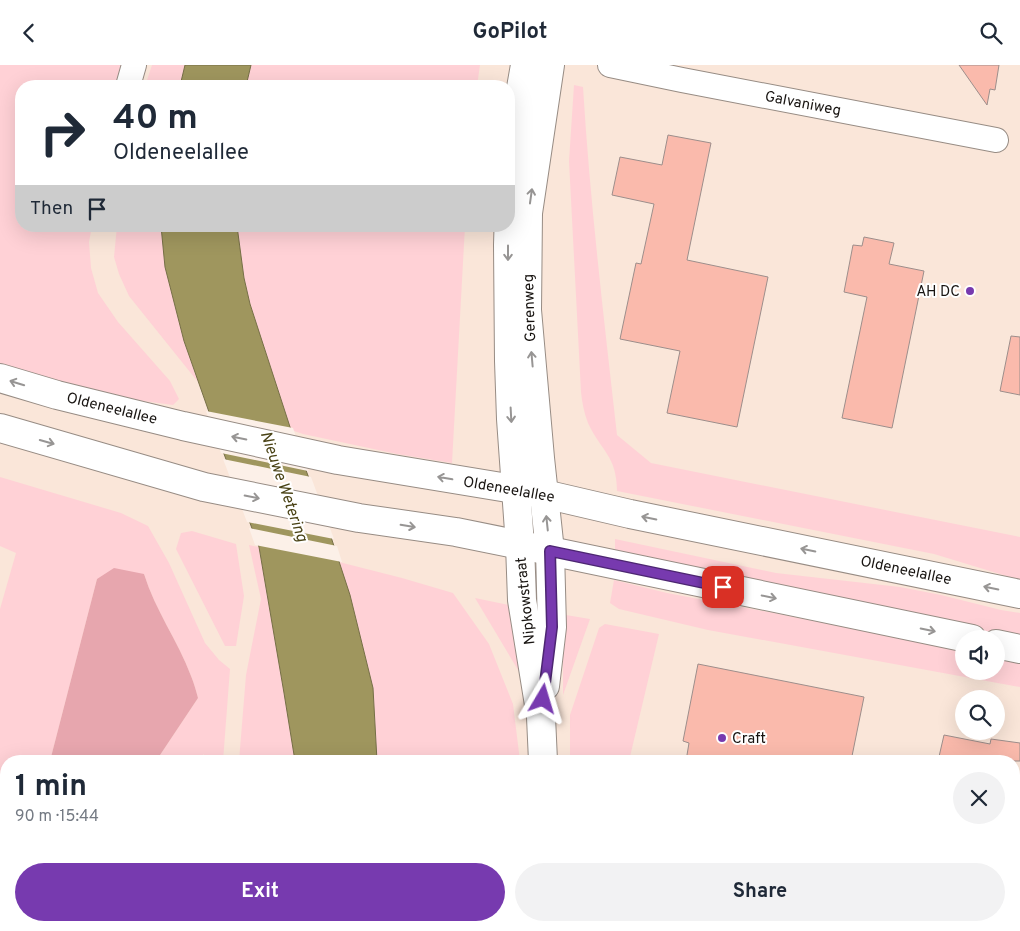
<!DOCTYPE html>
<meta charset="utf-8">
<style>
:root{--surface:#fff;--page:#f2f2f3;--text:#1f2937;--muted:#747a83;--accent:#773aaf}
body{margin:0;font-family:Overpass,sans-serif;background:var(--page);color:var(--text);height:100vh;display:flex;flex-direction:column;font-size:19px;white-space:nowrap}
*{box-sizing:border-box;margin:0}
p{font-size:16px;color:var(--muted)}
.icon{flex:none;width:28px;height:28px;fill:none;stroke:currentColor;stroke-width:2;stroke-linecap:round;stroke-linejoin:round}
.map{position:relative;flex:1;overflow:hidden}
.details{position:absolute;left:0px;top:690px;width:1020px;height:176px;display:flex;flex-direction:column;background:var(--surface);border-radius:20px 20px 0 0;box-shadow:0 5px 20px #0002}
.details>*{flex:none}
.hud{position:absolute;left:15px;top:15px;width:500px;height:152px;border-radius:20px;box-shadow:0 5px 20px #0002;background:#fff;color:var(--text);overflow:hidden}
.buttons{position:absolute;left:955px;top:565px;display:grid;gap:10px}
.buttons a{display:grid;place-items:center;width:50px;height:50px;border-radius:50%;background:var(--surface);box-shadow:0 5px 20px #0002;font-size:25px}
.pin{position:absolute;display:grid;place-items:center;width:42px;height:42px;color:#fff;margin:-21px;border-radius:10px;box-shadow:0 2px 8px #0006}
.me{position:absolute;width:55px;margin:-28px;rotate:7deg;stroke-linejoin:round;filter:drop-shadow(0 0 4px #0008)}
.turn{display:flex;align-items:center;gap:18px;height:105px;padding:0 15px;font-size:22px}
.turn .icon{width:65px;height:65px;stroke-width:2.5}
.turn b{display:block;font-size:35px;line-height:42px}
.then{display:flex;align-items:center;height:48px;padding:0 15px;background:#0003;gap:10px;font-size:19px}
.round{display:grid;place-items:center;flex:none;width:52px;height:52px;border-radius:26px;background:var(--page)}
.summary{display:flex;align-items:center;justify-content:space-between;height:85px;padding:0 15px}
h1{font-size:30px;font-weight:700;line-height:38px}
.cta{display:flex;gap:10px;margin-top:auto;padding:10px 15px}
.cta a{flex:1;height:58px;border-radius:30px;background:var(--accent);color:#fff;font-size:20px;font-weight:700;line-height:58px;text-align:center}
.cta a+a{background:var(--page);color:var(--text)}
header{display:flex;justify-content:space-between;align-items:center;height:65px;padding:0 15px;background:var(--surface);font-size:22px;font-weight:700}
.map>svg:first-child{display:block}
.built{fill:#fae6d9;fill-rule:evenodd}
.green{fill:#ffd1d6}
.forest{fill:#e7a6ae}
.water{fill:#9f965e;stroke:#766f47}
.pier{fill:#fcf0e8}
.building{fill:#fabaac;stroke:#9d8e8b}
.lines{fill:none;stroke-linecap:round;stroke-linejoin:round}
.minor-casing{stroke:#978c84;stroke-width:26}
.tertiary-casing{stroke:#978c84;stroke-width:30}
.secondary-casing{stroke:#978c84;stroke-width:30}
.primary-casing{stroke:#978c84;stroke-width:30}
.minor{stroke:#fff;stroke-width:24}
.tertiary{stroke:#fff;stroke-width:28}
.secondary{stroke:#fff;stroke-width:28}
.primary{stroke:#fff;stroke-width:28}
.oneway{stroke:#979594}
.route-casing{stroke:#4d2672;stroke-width:12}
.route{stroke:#773aaf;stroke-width:9}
.poi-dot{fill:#773aaf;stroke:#fff;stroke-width:2}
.labels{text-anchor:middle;stroke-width:4;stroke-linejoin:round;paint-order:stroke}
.street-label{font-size:15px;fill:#181411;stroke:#fff}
.poi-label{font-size:15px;fill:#181411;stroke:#fff;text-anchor:end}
.water-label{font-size:16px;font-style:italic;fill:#4a4316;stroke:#fff}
</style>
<header><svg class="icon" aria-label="back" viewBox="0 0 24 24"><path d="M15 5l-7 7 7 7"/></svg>GoPilot<svg class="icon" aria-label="search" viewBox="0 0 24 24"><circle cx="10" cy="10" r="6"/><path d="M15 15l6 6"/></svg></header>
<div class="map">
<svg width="1020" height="866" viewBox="0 0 1020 866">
<rect width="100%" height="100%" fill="#fcf0e8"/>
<path class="built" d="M0,0H1020V866H0ZM21,21H509V161H21ZM964,574H996V606H964ZM964,634H996V666H964ZM6,696H1014V860H6Z"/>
<g class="green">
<path d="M0,0H126L120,21H21V161H92L89,177L91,203L98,228L118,257L170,316L179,334L173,340L136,335L45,316L0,300Z"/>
<path d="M152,0H185L180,21H145Z"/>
<path d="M251,0H480L477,21H246Z"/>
<path d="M574,20L583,22C590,138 604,254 617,370L651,398L1020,472V515L934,489L617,426C617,391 601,386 588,358C584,348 582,337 581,327L569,96Z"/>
<path d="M117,161H161L165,202L184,276L198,317L129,231L119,209L114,192Z"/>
<path d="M237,161H465L452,398L397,389L303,369L291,365L250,239L244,213Z"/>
<path d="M0,412L121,448L148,461L169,498L205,578L219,595L230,604L223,696H204V689L196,696H156L198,633C196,626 194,618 191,611C178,576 155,545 144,509L97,514L50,696H6V860H227L230,866H0V544L16,488L0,481Z"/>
<path d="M192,466L236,479L244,531L236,581H225L176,484L181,468Z"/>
<path d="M615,474L776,508L900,522L941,530L1001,545L1020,548V576L615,490Z"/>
<path d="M249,480L259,482L284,628L295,696H239L246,610L261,534Z"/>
<path d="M339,497L402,513L453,528L489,579L513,639L520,696H377L373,623L350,530Z"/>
<path d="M614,515L667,528L774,548L964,586V606H996V593L1020,598V622L708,565L619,544L610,538Z"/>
<path d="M475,533L513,541L524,615Z"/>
<path d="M566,550L590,554L563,630V563Z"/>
<path d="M605,559L659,569L629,696H570V650L599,563Z"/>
<path d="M245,860H321V866H248Z"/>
<rect x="390" y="860" width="143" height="6"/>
<path d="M564,860H627L625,866H564Z"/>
</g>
<path class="forest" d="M114,503L144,509C155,545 178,576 191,611C194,618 196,626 198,633L156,696H50L97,514Z"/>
<g class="water">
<path d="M185,0H251L246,21H180Z"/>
<path d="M161,161H237L244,213L250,239L291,365L332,475L350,530L373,623L377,696H295L284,628L259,482L221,381L184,276L165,202Z"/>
<rect x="321" y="860" width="69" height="6"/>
</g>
<g class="pier">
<path d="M206,346L293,363L308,406L221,388Z"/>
<path d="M223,394L311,412L334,474L247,457Z"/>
<path d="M249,463L337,481L342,497L255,480Z"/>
</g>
<g class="building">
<path d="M959,0H999L995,25L990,24L987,40Z"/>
<path d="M668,70L711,78L687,195L768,212L737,362L667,348L680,286L620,274L636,198L641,199L654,139L612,130L620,92L662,100Z"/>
<path d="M864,172L894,178L889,199L924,206L892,363L842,353L867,232L844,227L853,180L862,181Z"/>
<path d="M1011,271L1020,272V330L1000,326Z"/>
<path d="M698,599L864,632L851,696H686L689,678L683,676Z"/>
<path d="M944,670L990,679L991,674L1020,678V696H938Z"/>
</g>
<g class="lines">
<g class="minor-casing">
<g id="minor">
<path d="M610,0L682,15L996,75"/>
<path d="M128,21L134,0"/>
</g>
</g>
<g class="tertiary-casing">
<g id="tertiary">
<path d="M520,480L522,535L541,652L543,696"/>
<path d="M545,621L552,562L550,486"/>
<path d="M552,860V866"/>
</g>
</g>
<g class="secondary-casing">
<g id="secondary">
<path d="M550,0L528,148L527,245L540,393L550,486"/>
<path d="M520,480L511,354L509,296L508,180L510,113L518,40L525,0"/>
</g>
</g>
<g class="primary-casing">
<g id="primary">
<path d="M0,313L57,330L183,361L338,395L544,429L630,449L1020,529"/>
<path d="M0,363L204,422L359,453L456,467L550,486L972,574"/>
<path d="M996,579L1020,584"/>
</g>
</g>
<use href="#minor" class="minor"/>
<use href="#tertiary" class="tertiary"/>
<use href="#secondary" class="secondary"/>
<use href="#primary" class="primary"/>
</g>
<defs><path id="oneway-shaft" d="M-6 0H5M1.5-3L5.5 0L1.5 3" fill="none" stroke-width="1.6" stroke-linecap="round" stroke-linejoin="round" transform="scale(1.25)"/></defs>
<g class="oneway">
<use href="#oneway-shaft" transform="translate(531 131) rotate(-82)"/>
<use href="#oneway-shaft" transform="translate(508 188) rotate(90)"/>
<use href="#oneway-shaft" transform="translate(532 294) rotate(-95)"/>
<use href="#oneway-shaft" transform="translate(17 318) rotate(-163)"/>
<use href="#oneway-shaft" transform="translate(511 350) rotate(87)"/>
<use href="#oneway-shaft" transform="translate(239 373) rotate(-168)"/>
<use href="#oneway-shaft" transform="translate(47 377) rotate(16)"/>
<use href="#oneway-shaft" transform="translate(445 413) rotate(-170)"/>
<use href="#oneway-shaft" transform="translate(252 432) rotate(11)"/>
<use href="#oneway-shaft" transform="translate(649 453) rotate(-168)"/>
<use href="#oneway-shaft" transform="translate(547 458) rotate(-96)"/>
<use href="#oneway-shaft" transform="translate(408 461) rotate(9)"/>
<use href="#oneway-shaft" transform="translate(808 485) rotate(-168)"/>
<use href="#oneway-shaft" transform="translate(991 523) rotate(-168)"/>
<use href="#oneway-shaft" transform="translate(769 532) rotate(12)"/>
<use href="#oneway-shaft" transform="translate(928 565) rotate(12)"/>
</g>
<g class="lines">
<g class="route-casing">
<path id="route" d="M543,634L552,562L550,486L723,522"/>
</g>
<use href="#route" class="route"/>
</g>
<g class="poi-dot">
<circle cx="970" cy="226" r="5"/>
<circle cx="722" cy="673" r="5"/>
</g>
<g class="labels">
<g class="street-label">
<text transform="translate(803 38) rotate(11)" y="5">Galvaniweg</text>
<text transform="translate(529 243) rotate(-92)" y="5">Gerenweg</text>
<text transform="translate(112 343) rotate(14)" y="5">Oldeneelallee</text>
<text transform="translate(509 424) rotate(10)" y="5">Oldeneelallee</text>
<text transform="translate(906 505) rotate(12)" y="5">Oldeneelallee</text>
<text transform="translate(525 536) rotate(-96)" y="5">Nipkowstraat</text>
</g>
<g class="poi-label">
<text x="960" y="231">AH DC</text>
<text x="732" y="678" text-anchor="start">Craft</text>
</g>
<g class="water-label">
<text transform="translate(285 421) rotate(71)" y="6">Nieuwe Wetering</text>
</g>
</g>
</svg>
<div class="buttons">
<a><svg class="icon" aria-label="sound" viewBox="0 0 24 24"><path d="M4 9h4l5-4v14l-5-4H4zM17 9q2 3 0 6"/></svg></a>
<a><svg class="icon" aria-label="search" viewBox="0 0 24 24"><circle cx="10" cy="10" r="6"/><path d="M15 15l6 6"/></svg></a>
</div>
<div class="pin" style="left:723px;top:522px;background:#d93025"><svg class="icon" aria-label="arrive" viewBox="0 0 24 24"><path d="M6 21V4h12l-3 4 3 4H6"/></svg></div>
<svg class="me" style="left:543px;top:634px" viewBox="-20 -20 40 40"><path d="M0-17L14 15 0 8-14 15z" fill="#773aaf" stroke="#fff" stroke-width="4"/></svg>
<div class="hud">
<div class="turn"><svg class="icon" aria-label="right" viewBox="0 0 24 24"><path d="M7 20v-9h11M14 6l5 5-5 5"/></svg><div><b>40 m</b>Oldeneelallee</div></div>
<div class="then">Then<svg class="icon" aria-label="arrive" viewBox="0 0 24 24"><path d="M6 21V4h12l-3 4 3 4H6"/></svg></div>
</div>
<section class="details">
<div class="summary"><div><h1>1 min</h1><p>90 m · 15:44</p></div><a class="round"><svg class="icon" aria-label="close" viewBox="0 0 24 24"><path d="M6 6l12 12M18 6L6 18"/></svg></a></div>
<div class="cta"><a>Exit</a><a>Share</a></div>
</section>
</div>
